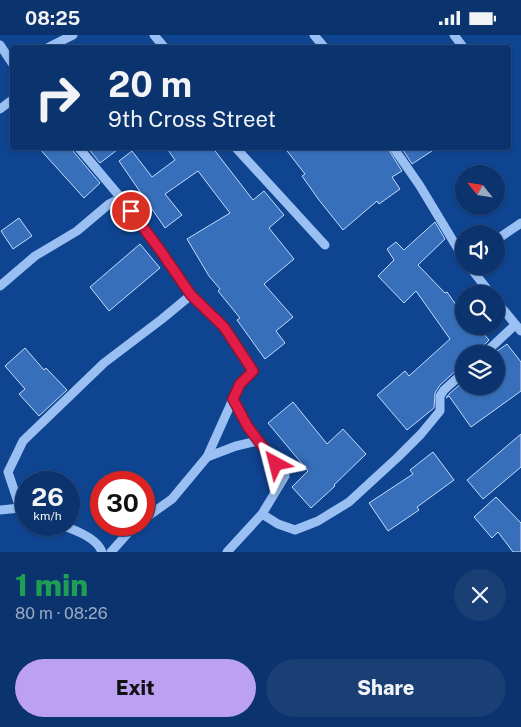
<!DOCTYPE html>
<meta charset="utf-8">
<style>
:root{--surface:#0b336d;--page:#193f75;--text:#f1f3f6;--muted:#9aaac2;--line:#2b4e80;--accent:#bca0f2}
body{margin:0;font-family:"Public Sans",sans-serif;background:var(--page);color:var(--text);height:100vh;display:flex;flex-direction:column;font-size:19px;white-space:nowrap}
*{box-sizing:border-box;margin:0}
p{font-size:16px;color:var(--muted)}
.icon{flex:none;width:28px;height:28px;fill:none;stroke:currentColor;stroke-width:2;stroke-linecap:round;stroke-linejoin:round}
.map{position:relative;height:517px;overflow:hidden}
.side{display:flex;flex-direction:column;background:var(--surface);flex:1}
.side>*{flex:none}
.banner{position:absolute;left:10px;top:10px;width:501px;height:105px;border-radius:5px;box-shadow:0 1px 4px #0004,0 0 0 1px var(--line);background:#0b336d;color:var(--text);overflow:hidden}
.needle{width:32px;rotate:300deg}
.fabs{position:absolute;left:455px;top:130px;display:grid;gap:10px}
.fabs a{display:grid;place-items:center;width:50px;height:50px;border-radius:50%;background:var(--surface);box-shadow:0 1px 4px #0004,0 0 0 1px var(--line);font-size:25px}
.speed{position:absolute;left:15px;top:436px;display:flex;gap:10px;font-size:25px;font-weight:700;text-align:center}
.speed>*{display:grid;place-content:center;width:65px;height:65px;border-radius:50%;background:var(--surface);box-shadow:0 1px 4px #0004,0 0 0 1px var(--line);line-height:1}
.speed small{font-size:12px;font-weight:400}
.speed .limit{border:8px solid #d22;background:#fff;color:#111}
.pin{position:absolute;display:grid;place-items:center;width:42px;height:42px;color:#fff;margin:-21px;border:2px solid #fff;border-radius:50%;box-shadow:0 1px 5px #0007}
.me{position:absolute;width:55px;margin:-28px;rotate:322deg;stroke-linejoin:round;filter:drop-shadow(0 0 4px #0008)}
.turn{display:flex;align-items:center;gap:18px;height:105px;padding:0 15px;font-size:22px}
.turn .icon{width:65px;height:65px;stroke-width:2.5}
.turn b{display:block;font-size:35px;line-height:42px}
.round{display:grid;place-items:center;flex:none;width:52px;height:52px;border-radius:26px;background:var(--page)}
.headline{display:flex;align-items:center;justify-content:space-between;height:85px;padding:0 15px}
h1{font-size:30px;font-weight:800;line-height:38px;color:#1e9e55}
.action{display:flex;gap:10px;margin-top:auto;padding:10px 15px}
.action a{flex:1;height:58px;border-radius:30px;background:var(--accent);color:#111;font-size:20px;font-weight:800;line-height:58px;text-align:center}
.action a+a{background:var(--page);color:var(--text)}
.status{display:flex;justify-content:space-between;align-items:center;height:35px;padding:0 25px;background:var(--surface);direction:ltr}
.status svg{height:14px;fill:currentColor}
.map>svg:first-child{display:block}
.building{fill:#386fba;stroke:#c2dbfe}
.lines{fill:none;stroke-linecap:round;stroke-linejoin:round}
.minor{stroke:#9ac0f3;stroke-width:9}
.route-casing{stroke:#92132f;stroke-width:12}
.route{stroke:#e11d48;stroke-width:9}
</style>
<div class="status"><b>08:25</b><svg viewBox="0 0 49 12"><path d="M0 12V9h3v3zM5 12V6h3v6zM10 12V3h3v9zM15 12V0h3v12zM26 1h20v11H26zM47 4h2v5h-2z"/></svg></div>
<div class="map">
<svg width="521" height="517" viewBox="0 0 521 517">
<rect width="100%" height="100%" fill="#0f4491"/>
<g class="building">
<path d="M38,112H72L73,116L100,148L84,163Z"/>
<path d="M87,112H121L100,128Z"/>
<path d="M166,112H212L253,165L264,156L284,180L269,193L294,224L264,249L293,282L276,296L285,308L265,324L237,285L240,283L218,256L220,254L209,241L187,204L230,178L198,136L165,159L182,180L165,193L119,126L132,116L152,142L175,125Z"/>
<path d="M284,112H387L402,136L392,142L400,154L379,169L377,166L343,195L319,165L302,141L305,139Z"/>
<path d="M401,112H438L412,129Z"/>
<path d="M19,183L32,201L13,214L1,196Z"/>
<path d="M435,187L445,204L418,230L445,258L447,257L464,281V291H477L489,305L480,314L478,319H464V331L460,332L440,350L435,358L434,373L407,395L377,360L405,336L409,341L450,304L416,256L404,268L378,241L394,225L387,214L396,207L404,215Z"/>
<path d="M140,209L160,233L109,276L90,252Z"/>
<path d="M507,309L521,327V356L471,392L449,361L446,363L449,359L464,346V351H496V319H493Z"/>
<path d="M25,313L44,335L46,333L67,355L39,381L19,359L25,354L5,331Z"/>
<path d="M293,367L327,409L343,394L366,419L334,450L335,451L311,473L292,452L308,436L268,388Z"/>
<path d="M521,399V432L483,464L467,445Z"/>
<path d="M433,417L454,445L417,472L419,475L388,496L369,468L413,439L410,435Z"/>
<path d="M496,462L521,488V517H513L498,497L492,503L474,482Z"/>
</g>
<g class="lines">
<g class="minor">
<path d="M154,0L164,12"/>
<path d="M314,0L324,12"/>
<path d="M454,0L463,12"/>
<path d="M0,10L12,28"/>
<path d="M49,12L73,0"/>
<path d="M0,74L12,65"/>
<path d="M78,112L121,163L160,215L191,260L224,292L253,336L240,349L233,364L248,393L285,441L262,479"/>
<path d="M235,112L325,210"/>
<path d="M393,112L420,151L464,224"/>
<path d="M496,205L521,188"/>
<path d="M469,231L491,259"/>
<path d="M0,251L35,221L77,196L109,169L121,163"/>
<path d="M496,266L521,296"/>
<path d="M484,319L515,290"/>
<path d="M207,422L236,411L258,406"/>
<path d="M0,475L20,473"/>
<path d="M26,476L20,473L8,437L23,406L104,328L162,284L191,260"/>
<path d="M144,484L172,464L207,422L233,364"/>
<path d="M60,490C73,494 97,503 102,517"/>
<path d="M111,517L135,490"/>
<path d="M227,517L262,479L278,489L295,495L318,486L349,467L398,422L421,399L440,376V361L444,355L464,337"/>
</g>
</g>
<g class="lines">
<g class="route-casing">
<path id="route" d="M131,176L160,215L191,260L224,292L253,336L240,349L233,364L248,392L276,429"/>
</g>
<use href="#route" class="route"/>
</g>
</svg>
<div class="fabs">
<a><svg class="needle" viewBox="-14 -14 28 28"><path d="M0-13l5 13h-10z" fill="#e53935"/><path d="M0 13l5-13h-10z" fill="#9aaac2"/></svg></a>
<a><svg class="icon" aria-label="sound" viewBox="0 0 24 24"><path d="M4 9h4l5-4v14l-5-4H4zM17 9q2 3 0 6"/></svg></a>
<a><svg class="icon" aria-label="search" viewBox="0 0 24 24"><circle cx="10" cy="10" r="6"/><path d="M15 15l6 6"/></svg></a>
<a><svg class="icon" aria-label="layers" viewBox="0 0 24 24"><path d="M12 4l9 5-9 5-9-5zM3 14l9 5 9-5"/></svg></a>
</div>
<div class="speed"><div>26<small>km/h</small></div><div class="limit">30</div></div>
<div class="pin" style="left:131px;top:176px;background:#d93025"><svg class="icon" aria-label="arrive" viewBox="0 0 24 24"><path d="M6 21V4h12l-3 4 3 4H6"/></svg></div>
<svg class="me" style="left:276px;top:429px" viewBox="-20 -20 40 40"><path d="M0-17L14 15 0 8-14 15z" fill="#e11d48" stroke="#fff" stroke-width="4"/></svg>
<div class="banner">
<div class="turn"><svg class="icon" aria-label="right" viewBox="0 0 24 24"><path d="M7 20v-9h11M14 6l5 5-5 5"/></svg><div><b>20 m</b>9th Cross Street</div></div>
</div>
</div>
<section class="side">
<div class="headline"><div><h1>1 min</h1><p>80 m · 08:26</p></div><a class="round"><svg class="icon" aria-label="close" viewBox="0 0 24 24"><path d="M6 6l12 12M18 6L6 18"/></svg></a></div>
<div class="action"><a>Exit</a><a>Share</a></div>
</section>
